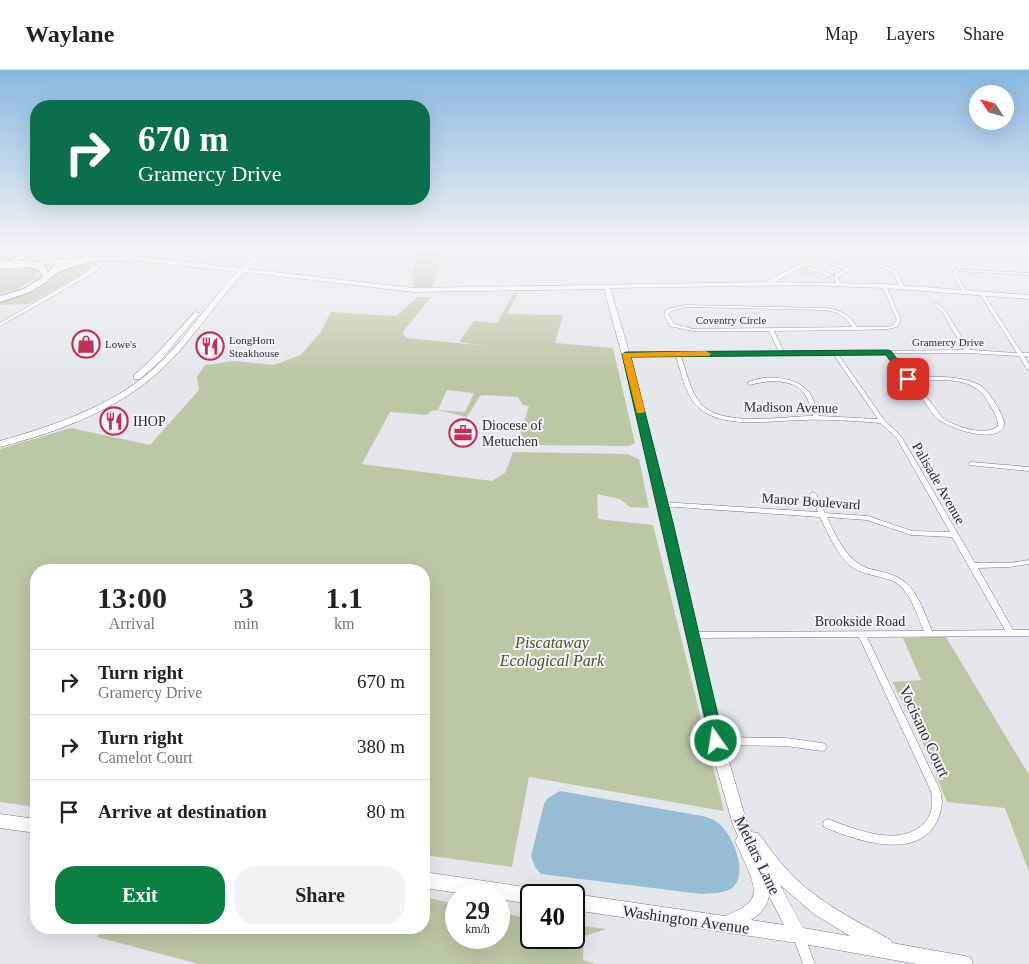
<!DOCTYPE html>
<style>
:root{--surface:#fff;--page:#f2f2f2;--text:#222;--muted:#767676;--line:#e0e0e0;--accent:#0b8043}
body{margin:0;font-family:"Times New Roman",serif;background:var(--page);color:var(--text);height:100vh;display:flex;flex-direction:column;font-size:19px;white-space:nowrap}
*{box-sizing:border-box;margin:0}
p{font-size:16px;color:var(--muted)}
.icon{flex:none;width:28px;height:28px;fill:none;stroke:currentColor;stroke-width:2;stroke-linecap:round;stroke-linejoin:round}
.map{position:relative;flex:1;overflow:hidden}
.drawer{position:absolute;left:30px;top:494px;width:400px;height:370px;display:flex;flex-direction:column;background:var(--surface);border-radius:20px;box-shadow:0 5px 20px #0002}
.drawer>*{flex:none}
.banner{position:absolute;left:30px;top:30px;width:400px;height:105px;border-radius:20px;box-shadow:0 5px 20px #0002;background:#0b6e4f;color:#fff;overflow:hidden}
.needle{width:32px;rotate:306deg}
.tools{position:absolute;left:969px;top:15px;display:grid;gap:10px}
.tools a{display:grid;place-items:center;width:45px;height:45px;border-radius:50%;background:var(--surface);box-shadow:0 5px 20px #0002;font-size:25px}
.speed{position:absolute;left:445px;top:814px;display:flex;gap:10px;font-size:25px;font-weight:700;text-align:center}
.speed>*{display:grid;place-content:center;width:65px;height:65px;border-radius:50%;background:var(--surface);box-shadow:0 5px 20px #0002;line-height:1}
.speed small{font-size:12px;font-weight:400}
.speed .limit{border:2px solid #111;border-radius:8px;background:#fff;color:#111}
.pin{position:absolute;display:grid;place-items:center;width:42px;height:42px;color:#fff;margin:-21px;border-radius:10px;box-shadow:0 2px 8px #0006}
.me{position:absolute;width:55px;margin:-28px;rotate:347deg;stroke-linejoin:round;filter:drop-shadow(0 0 4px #0008)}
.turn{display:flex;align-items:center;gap:18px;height:105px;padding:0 25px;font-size:22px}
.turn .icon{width:65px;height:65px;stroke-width:2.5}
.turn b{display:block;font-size:35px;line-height:42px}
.eta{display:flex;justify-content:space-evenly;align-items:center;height:85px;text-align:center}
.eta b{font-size:30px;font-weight:800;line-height:35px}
.primary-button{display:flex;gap:10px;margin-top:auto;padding:10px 25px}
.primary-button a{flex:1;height:58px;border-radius:20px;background:var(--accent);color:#fff;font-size:20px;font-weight:800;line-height:58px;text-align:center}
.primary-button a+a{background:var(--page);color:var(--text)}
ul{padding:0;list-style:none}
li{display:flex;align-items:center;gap:15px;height:65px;padding:0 25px;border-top:1px solid var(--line)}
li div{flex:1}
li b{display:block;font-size:19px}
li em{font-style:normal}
header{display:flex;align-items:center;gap:30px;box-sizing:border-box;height:70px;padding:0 25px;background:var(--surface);border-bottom:1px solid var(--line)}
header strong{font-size:24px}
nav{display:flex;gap:28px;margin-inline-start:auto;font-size:18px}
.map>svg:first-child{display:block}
.green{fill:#bbc8a6;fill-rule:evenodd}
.water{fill:#96bdd4}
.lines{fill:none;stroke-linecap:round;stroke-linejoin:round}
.street-casing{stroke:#75777c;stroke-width:1}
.secondary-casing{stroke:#75777c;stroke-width:1}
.highway-casing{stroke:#75777c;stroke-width:2}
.street{fill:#fff;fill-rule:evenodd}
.secondary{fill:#fff;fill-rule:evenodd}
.highway{fill:#fff;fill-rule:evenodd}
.secondary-bridge-casing{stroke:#75777c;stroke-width:8;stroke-linecap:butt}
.secondary-bridge{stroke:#fff;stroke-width:7}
.route{fill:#0b8043;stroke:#07532c}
.slow{fill:#f59e0b}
.labels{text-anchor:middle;stroke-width:4;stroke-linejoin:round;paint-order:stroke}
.far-street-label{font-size:11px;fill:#292a2c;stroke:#f1f4f9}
.far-poi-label{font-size:11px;fill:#292a2c;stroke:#f1f4f9;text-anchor:start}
.street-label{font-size:14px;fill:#292a2c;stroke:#f1f4f9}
.poi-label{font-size:14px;fill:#292a2c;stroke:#f1f4f9;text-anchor:start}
.near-park-label{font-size:16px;font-style:italic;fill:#46571f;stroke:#f1f4f9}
.near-street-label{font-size:16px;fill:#292a2c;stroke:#f1f4f9}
</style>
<header>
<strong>Waylane</strong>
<nav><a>Map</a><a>Layers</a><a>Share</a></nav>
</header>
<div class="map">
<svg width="1029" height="894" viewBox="0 0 1029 894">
<rect width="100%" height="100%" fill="#e4e7ec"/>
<g class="green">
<path d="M421,177H444L432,217H415L411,204Z"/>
<path d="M74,195H93L76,208L29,234L0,235V230L35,221L51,211L57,202Z"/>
<path d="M13,196H28L37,200L35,209L17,219L0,223V202Z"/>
<path d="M518,223L507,244L563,245L555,273L613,278L635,373L629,376L517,375L529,336L523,335L518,327L486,325L480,326L467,347L438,340L431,341L427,345L390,342L362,394L492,411L505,403L513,382L627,384L639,389L649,438L630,437L620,429L597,424L598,449L653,455L724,741L529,707L512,797L424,785V500H36V737L0,732V379L71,358L150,375L199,320L197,307L205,295L234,291L274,295L301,285L320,263L331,242L396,246L418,227H431L402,263L407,268L487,276L459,272L474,251L497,253L513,224ZM447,320L474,323L465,342L438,340Z"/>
<path d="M931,567H946L1029,705V802L1005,738L947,732L920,666L892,612L921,610L903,568Z"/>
<path d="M424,827L456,834V868H499V842L531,849V868H574V855L607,859L584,866L583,890L595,894H199L97,867L101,858H424Z"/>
</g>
<path class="water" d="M560,721L702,746C707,747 713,749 717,752C732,762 750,805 732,818C723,824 711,823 701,824L541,804L535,797L531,786L544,734L548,728Z"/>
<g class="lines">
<g class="street-casing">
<g id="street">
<path d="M136,177H140L128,189H126V187Z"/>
<path d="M884,177C890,177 895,179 901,179C906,180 911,177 917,177L903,182Z"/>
<path d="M1027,177H1029V179H1028Z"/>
<path d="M814,187L847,197L849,200V201L839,206L838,209L842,214V215H838L834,209L835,204L844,200L843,199L814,189Z"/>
<path d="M104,190L107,191L90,205L0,256V253L86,203Z"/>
<path d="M874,192H876L897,201L904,217V218L900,217L893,203L874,194Z"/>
<path d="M807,197H811L834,205L832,206H829L823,209L792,199L794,198L822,207L825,204L807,199Z"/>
<path d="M955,199L1029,203V205L958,201L957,204L966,221L964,222L962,221L953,204Z"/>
<path d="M882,215L886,216L901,250L897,257L888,259L856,260L774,261L784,282L964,280L943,243L934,234L936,233L942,237L946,242L970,280L1017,283L979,223L981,222L983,223L1022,283H1029V287L1024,286L1029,294V300L1027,299L1019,286L968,283H891L910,307C932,307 955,305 975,313C978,314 982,316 985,319C990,324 1006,348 1004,355C998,375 952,359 941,351C934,347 929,338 924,331C911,315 899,300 886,284H838L884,350L901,366L975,493H1009L1029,490V494L1009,497L978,498L1013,560H1029V566L867,567L939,718C944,729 942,741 937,751C917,792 855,770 824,757L823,754L824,751L828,749C856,760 903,779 926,751C933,742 933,731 931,721L859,567L691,568L688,567L687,565L688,563L691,562L924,561C916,543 911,522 895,512C883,506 869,506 857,500C840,492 828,463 820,447L662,436L659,434L662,432L818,442L810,424L813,422L816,424L825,443L868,446L912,461L950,462L896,367L880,353C855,351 829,349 804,350C773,350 724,360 699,338C686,327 681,302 676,286L626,287L623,285L626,283L779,282L769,261H693L670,256L664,245L667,239L686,235L825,238C840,240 849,244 857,257H888L893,255L897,250L882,216ZM686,237L825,240C838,242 846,246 852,257L693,259L674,254L668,245L671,241ZM833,284L878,349L819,346C816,338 814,328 808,321C795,306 763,304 747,313L750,315C767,310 792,308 804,323C809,330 811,339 813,346C785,346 720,358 700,333C690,320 686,301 681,286ZM941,310C966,311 979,314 991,337C995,343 998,349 998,356C987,367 954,357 943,348C939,344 936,339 933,335C926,327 920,319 913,311ZM827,447L867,450L911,465L952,467L1005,560L932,561C925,545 919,524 906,513C895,503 880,502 867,498C847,491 835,465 827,447Z"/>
<path d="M971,392L1029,397V401L969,395L968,394L969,393Z"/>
<path d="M716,667L786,668L822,673L825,674L827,677L825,680L822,681L786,676L716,675L713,674L711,671L713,668Z"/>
<path d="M799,860L803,862L815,894H803L793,866L795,862Z"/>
</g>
</g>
<g class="secondary-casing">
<g id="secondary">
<path d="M265,177H272L247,199L414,218L765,212L833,177H841L774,212L884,214L1029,225V229L884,218L805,215L610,218L630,285L673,453L723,671L747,753L751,762L758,763C769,777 779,792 792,805C820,833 856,851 891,870L892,873L965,886L971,888L973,894H917L798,873L574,840V825H572L574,824L725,846C734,842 750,836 753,826C758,814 740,783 735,771L738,766L733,755L709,671L663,453L622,285L604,219L414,222L244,202C218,230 197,263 171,290C127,337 61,361 0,377V371C59,354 122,333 166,287C191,260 212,229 237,202L134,190L90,191L24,196L22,195V193L90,187L134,186L241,198ZM780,815L814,844L850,866L803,858ZM769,826L784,855L751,850C760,844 767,837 769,826Z"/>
<path d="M195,242L200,243L159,292L140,309H134V305L153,288Z"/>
<path d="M0,744L36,749V763L0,758Z"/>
<path d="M424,802L531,818L537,820L538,825H531V834L499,829V825H473L424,818Z"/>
</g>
</g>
<g class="highway-casing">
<g id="highway">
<path d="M11,177H21L0,188V183Z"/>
<path d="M39,177H49L0,199V194Z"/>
<path d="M85,189L89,191L88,193L71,197L55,204L45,213L30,222L0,232V226L24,219L43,207L39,200L25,196V192L45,196L48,203L58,190H64L63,194Z"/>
</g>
</g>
<use href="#street" class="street"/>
<use href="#secondary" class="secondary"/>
<use href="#highway" class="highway"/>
<g class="secondary-bridge-casing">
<path id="secondary-bridge" d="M0,195L24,194"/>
</g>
<use href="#secondary-bridge" class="secondary-bridge"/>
</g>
<linearGradient id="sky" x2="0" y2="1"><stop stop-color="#87b8e0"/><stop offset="0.59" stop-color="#f3f4f6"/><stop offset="1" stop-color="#f3f4f6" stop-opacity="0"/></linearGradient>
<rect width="1029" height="302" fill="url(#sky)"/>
<path class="route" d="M888,280L891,281L911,307V311H905L886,285L631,287L673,453L724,671L722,675L716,677L711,675L622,284L626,282Z"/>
<path class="slow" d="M706,281L711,284L709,286L631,287L645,341L643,343H637L622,284L623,283Z"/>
<defs>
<g id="shop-ring" transform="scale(1.4375)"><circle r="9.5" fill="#f1f4f9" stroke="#c13156" stroke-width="1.5"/><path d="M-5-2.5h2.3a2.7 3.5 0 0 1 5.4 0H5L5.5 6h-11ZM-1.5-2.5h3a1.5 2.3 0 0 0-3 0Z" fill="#c13156"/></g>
<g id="restaurant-ring" transform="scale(1.4375)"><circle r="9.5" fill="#f1f4f9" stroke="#c13156" stroke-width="1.5"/><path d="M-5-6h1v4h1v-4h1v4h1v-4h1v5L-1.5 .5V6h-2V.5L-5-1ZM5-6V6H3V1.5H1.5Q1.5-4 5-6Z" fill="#c13156"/></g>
<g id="office-ring" transform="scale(1.4375)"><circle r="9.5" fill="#f1f4f9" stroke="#c13156" stroke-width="1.5"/><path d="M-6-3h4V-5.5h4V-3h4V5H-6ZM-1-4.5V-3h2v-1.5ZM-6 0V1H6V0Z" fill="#c13156"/></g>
</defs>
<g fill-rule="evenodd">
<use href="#shop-ring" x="86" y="274"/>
<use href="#restaurant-ring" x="210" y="276"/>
<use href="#restaurant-ring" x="114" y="351"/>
<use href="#office-ring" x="463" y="363"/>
</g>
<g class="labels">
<g class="far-street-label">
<text x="731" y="254">Coventry Circle</text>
<text x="948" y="276">Gramercy Drive</text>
</g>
<g class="far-poi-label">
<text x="229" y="274">LongHorn<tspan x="229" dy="13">Steakhouse</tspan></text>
<text x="105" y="278">Lowe's</text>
</g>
<g class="street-label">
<text transform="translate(791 337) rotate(1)" y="5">Madison Avenue</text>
<text transform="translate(939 413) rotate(60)" y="5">Palisade Avenue</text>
<text transform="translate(811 431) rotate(4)" y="5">Manor Boulevard</text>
<text x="860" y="556">Brookside Road</text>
</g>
<g class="poi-label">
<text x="133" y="356">IHOP</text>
<text x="482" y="360">Diocese of<tspan x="482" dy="16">Metuchen</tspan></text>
</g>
<g class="near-park-label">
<text x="552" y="578">Piscataway<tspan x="552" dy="18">Ecological Park</tspan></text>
</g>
<g class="near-street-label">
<text transform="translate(925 661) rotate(65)" y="6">Vocisano Court</text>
<text transform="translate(758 785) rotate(64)" y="6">Metlars Lane</text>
<text transform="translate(686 849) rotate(8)" y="6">Washington Avenue</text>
</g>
</g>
</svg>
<div class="tools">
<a><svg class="needle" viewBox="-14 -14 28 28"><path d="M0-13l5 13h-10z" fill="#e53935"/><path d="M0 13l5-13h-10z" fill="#767676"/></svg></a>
</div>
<div class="speed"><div>29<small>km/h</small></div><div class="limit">40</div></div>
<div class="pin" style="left:908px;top:309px;background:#d93025"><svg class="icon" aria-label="arrive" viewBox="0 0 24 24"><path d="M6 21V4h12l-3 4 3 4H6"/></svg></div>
<svg class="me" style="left:716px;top:671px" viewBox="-20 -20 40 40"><circle r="17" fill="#0b8043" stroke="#fff" stroke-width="3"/><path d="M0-11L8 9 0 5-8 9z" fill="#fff"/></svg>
<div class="banner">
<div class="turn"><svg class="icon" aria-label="right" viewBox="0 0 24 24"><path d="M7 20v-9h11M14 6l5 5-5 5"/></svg><div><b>670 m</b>Gramercy Drive</div></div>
</div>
<section class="drawer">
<div class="eta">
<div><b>13:00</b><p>Arrival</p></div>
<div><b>3</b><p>min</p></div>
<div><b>1.1</b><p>km</p></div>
</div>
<ul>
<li><svg class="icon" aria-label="right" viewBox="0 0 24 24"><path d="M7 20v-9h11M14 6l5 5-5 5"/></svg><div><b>Turn right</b><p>Gramercy Drive</p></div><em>670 m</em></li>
<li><svg class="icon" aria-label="right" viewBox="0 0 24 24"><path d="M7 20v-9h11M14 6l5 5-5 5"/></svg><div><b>Turn right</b><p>Camelot Court</p></div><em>380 m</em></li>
<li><svg class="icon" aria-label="arrive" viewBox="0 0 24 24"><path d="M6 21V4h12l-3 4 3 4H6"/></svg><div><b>Arrive at destination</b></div><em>80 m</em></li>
</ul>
<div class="primary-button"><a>Exit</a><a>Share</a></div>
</section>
</div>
